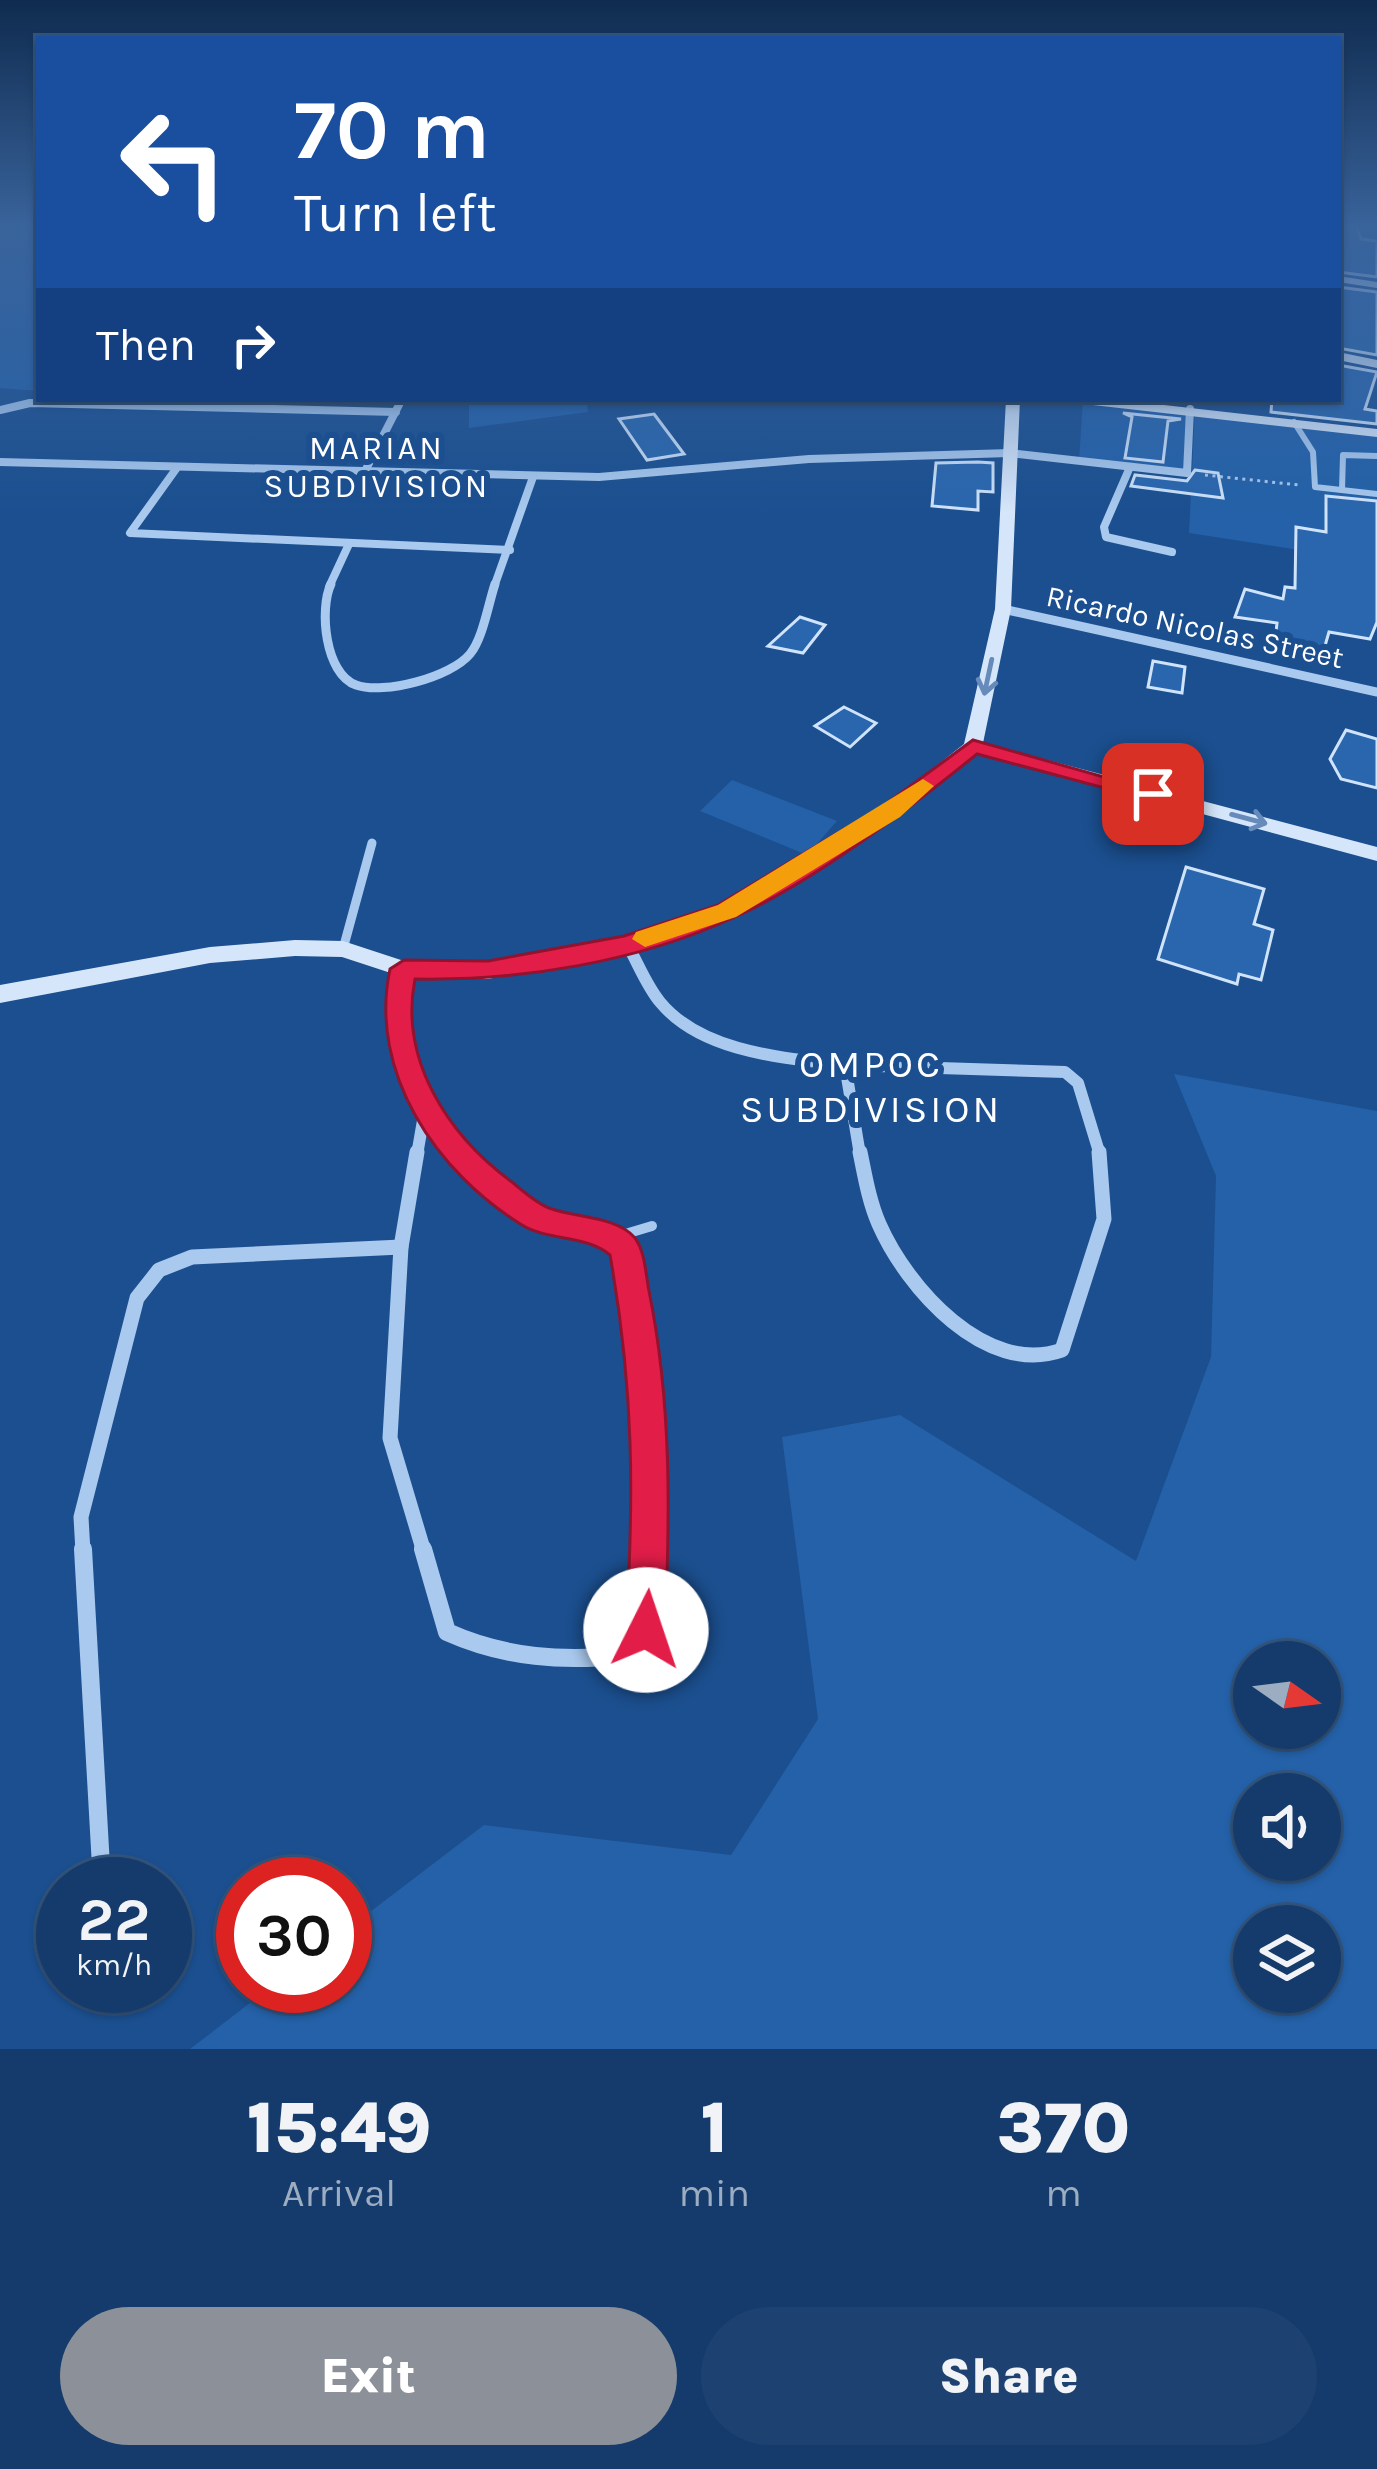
<!DOCTYPE html>
<style>
:root{--surface:#143b6b;--page:#1d4271;--text:#f1f3f6;--muted:#9dadc1;--line:#33557e;--accent:#8c9099}
body{margin:0;font-family:Karla,sans-serif;background:var(--page);color:var(--text);height:100vh;display:flex;flex-direction:column;font-size:45px;white-space:nowrap}
*{box-sizing:border-box;margin:0}
p{font-size:39px;color:var(--muted)}
.icon{flex:none;width:66px;height:66px;fill:none;stroke:currentColor;stroke-width:2;stroke-linecap:round;stroke-linejoin:round}
.map{position:relative;height:2049px;overflow:hidden}
.panel{display:flex;flex-direction:column;background:var(--surface);flex:1}
.panel>*{flex:none}
.banner{position:absolute;left:36px;top:36px;width:1305px;height:366px;border-radius:0px;box-shadow:0 3px 9px #0004,0 0 0 3px var(--line);background:#1a4fa0;color:#fff;overflow:hidden}
.needle{width:78px;rotate:104deg}
.fabs{position:absolute;left:1233px;top:1641px;display:grid;gap:24px}
.fabs a{display:grid;place-items:center;width:108px;height:108px;border-radius:50%;background:var(--surface);box-shadow:0 3px 9px #0004,0 0 0 3px var(--line);font-size:60px}
.speed{position:absolute;left:36px;top:1857px;display:flex;gap:24px;font-size:60px;font-weight:700;text-align:center}
.speed>*{display:grid;place-content:center;width:156px;height:156px;border-radius:50%;background:var(--surface);box-shadow:0 3px 9px #0004,0 0 0 3px var(--line);line-height:1}
.speed small{font-size:30px;font-weight:400}
.speed .limit{border:18px solid #d22;background:#fff;color:#111}
.pin{position:absolute;display:grid;place-items:center;width:102px;height:102px;color:#fff;margin:-51px;border-radius:24px;box-shadow:0 6px 18px #0006}
.me{position:absolute;width:132px;margin:-66px;rotate:4deg;stroke-linejoin:round;filter:drop-shadow(0 0 9px #0008)}
.turn{display:flex;align-items:center;gap:42px;height:252px;padding:0 60px;font-size:54px}
.turn .icon{width:156px;height:156px;stroke-width:2.5}
.turn b{display:block;font-size:84px;line-height:102px}
.then{display:flex;align-items:center;height:114px;padding:0 60px;background:#0003;gap:24px;font-size:45px}
.eta{display:flex;justify-content:space-evenly;align-items:center;height:204px;text-align:center}
.eta b{font-size:72px;font-weight:800;line-height:84px}
.button{display:flex;gap:24px;margin-top:auto;padding:24px 60px}
.button a{flex:1;height:138px;border-radius:72px;background:var(--accent);color:#fff;font-size:48px;font-weight:800;line-height:138px;text-align:center}
.button a+a{background:var(--page);color:var(--text)}
.map>svg:first-child{display:block}
.green{fill:#2461a8;fill-rule:evenodd}
.building{fill:#2a66ad;stroke:#cfe3fa;stroke-width:3}
.lines{fill:none;stroke-linecap:round;stroke-linejoin:round}
.path{stroke:#a9c9ee;stroke-width:3;stroke-dasharray:3 4.5;stroke-linecap:butt}
.lane-far2{stroke:#a9c9ee;stroke-width:6}
.lane-far1{stroke:#a9c9ee;stroke-width:9}
.lane{stroke:#a9c9ee;stroke-width:10}
.street-far4{stroke:#a9c9ee;stroke-width:8}
.street-far3{stroke:#a9c9ee;stroke-width:9}
.street-far2{stroke:#a9c9ee;stroke-width:12}
.street-far1{stroke:#a9c9ee;stroke-width:15}
.street{stroke:#a9c9ee;stroke-width:18}
.secondary{fill:#d6e6fa;fill-rule:evenodd}
.oneway{stroke:#668bba}
.route{fill:#e11d48;stroke:#92132f;stroke-width:3}
.slow{fill:#f59e0b}
.labels{text-anchor:middle;stroke-width:12;stroke-linejoin:round;paint-order:stroke}
.far-street-label{font-size:30px;fill:#fff;stroke:#1b4f8f}
.far-neighbourhood-label{font-size:33px;letter-spacing:3px;fill:#fff;stroke:#1b4f8f}
.neighbourhood-label{font-size:39px;letter-spacing:3px;fill:#fff;stroke:#1b4f8f}
</style>
<div class="map">
<svg width="1377" height="2049" viewBox="0 0 1377 2049">
<rect width="100%" height="100%" fill="#1b4f8f"/>
<g class="green">
<path d="M0,225H39V391L0,388Z"/>
<path d="M469,399H653L587,403L588,412L469,428Z"/>
<path d="M1083,400L1186,411L1187,471L1079,461Z"/>
<path d="M1195,412L1377,434V562L1189,533Z"/>
<path d="M732,780L837,821L807,855L700,811Z"/>
<path d="M1174,1074L1377,1111V2049H190L272,1986H345V1931L484,1825L731,1855L818,1719L782,1437L900,1415L1136,1561L1211,1357L1216,1176ZM1320,1662V1728H1254V1662ZM1254,1794H1320V1860H1254ZM1254,1926H1320V1992H1254Z"/>
</g>
<g class="building">
<path d="M1338,225H1356L1361,239L1377,241V277L1338,272Z"/>
<path d="M1338,287L1377,292V355L1338,348Z"/>
<path d="M1338,365L1377,372L1365,409L1377,411V424L1271,412L1272,399H1338Z"/>
<path d="M1123,413L1181,419L1168,421L1163,462L1125,458L1132,417Z"/>
<path d="M654,414L684,454L647,460L619,419Z"/>
<path d="M978,462L993,463V492L978,491V510L932,506L936,463Z"/>
<path d="M1195,470L1218,473L1223,498L1131,486L1135,475L1187,481Z"/>
<path d="M1326,496L1377,501V622L1370,639L1329,632L1320,663L1274,650L1277,623L1235,617L1245,589L1283,599L1285,587L1295,588L1296,527L1326,532Z"/>
<path d="M800,617L825,625L803,653L768,646Z"/>
<path d="M1153,661L1185,667L1182,693L1148,687Z"/>
<path d="M844,707L876,723L850,747L815,726Z"/>
<path d="M1346,730L1377,739V788L1341,779L1330,759Z"/>
<path d="M1186,867L1264,889L1254,924L1273,930L1261,980L1239,974L1237,984L1158,959Z"/>
</g>
<g class="lines">
<path class="path" d="M1205,475L1299,485"/>
<g class="lane-far2">
<path d="M1294,422L1313,452L1315,487L1377,494"/>
<path d="M1342,490L1343,455L1377,456"/>
</g>
<path class="lane-far1" d="M343,949L372,843"/>
<path class="lane" d="M612,1238L652,1226"/>
<g class="street-far4">
<path d="M0,410L30,403L396,412"/>
<path d="M0,462L599,477L809,459L1010,453L1187,473L1190,409"/>
<path d="M1130,467L1104,527L1106,537L1172,552"/>
<path d="M176,469L130,533L510,550"/>
<path d="M364,473L402,399"/>
<path d="M329,587L349,544"/>
<path d="M494,587L533,477"/>
</g>
<g class="street-far3">
<path d="M331,584C319,609 325,674 356,685C384,695 451,677 470,654C483,638 488,605 495,584"/>
<path d="M1003,609L1377,692"/>
</g>
<g class="street-far2">
<path d="M627,944C638,963 646,985 660,1002C702,1053 785,1058 845,1065"/>
<path d="M403,969C391,1020 398,1063 425,1109"/>
<path d="M845,1065L1065,1072L1078,1083L1100,1155"/>
<path d="M845,1065L860,1155"/>
<path d="M425,1109L458,1155"/>
<path d="M417,1155L425,1109"/>
</g>
<g class="street-far1">
<path d="M417,1152L401,1247L390,1438L424,1552"/>
<path d="M456,1152C479,1181 513,1213 550,1222C570,1228 594,1227 612,1238C653,1265 651,1499 650,1552"/>
<path d="M860,1152C865,1176 869,1201 879,1224C907,1288 986,1377 1062,1350L1104,1219L1099,1152"/>
<path d="M83,1552L81,1517L137,1298L159,1270L192,1257L401,1247"/>
</g>
<g class="street">
<path d="M83,1549L102,1884"/>
<path d="M423,1549L447,1632C505,1658 564,1662 627,1655L646,1624L650,1549"/>
</g>
<g class="secondary">
<path d="M1338,276L1377,282V288L1338,282Z"/>
<path d="M1338,352L1377,360V368L1338,360Z"/>
<path d="M1006,399H1020L1011,609L983,743L1377,847V861L976,753L899,816L735,916L627,952L488,979L403,977L342,957L295,956L210,963L0,1003V985L210,947L295,940L343,941L404,961L488,963L625,936L719,906L885,806L964,744L995,609Z"/>
<path d="M1068,399H1111L1377,429V437L1075,403Z"/>
</g>
</g>
<defs><path id="oneway-shaft" d="M-6 0H5M1.5-3L5.5 0L1.5 3" fill="none" stroke-width="1.6" stroke-linecap="round" stroke-linejoin="round" transform="scale(3)"/></defs>
<g class="oneway">
<use href="#oneway-shaft" transform="translate(988 677) rotate(102)"/>
<use href="#oneway-shaft" transform="translate(1249 819) rotate(15)"/>
</g>
<linearGradient id="sky" x2="0" y2="1"><stop stop-color="#0f2b4f"/><stop offset="0.44" stop-color="#39639b"/><stop offset="1" stop-color="#39639b" stop-opacity="0"/></linearGradient>
<rect width="1377" height="512" fill="url(#sky)"/>
<path class="route" d="M973,740L1164,794L1153,801L977,754C909,809 815,881 735,917C638,962 521,981 415,979C399,1060 448,1135 512,1182C523,1191 536,1203 549,1208C575,1218 617,1216 635,1238C645,1251 646,1276 649,1291C672,1404 670,1516 665,1630L659,1644L646,1650L632,1644L626,1630C634,1496 634,1389 610,1255C587,1235 548,1241 522,1225C436,1172 368,1072 390,969L404,960L488,961L624,936L718,905L883,806Z"/>
<path class="slow" d="M923,779L934,786L900,817L736,917L645,947L632,939L636,932L718,905Z"/>
<g class="labels">
<g class="far-street-label">
<text transform="translate(1195 627) rotate(12)" y="10">Ricardo Nicolas Street</text>
</g>
<g class="far-neighbourhood-label">
<text x="377" y="459">MARIAN<tspan x="377" dy="38">SUBDIVISION</tspan></text>
</g>
<g class="neighbourhood-label">
<text x="871" y="1077">OMPOC<tspan x="871" dy="45">SUBDIVISION</tspan></text>
</g>
</g>
</svg>
<div class="fabs">
<a><svg class="needle" viewBox="-14 -14 28 28"><path d="M0-13l5 13h-10z" fill="#e53935"/><path d="M0 13l5-13h-10z" fill="#9dadc1"/></svg></a>
<a><svg class="icon" aria-label="sound" viewBox="0 0 24 24"><path d="M4 9h4l5-4v14l-5-4H4zM17 9q2 3 0 6"/></svg></a>
<a><svg class="icon" aria-label="layers" viewBox="0 0 24 24"><path d="M12 4l9 5-9 5-9-5zM3 14l9 5 9-5"/></svg></a>
</div>
<div class="speed"><div>22<small>km/h</small></div><div class="limit">30</div></div>
<div class="pin" style="left:1153px;top:794px;background:#d93025"><svg class="icon" aria-label="arrive" viewBox="0 0 24 24"><path d="M6 21V4h12l-3 4 3 4H6"/></svg></div>
<svg class="me" style="left:646px;top:1630px" viewBox="-20 -20 40 40"><circle r="19" fill="#fff"/><path d="M0-13L10 11 0 6-10 11z" fill="#e11d48"/></svg>
<div class="banner">
<div class="turn"><svg class="icon" aria-label="left" viewBox="0 0 24 24"><path d="M17 20v-9H6M10 6l-5 5 5 5"/></svg><div><b>70 m</b>Turn left</div></div>
<div class="then">Then<svg class="icon" aria-label="right" viewBox="0 0 24 24"><path d="M7 20v-9h11M14 6l5 5-5 5"/></svg></div>
</div>
</div>
<section class="panel">
<div class="eta">
<div><b>15:49</b><p>Arrival</p></div>
<div><b>1</b><p>min</p></div>
<div><b>370</b><p>m</p></div>
</div>
<div class="button"><a>Exit</a><a>Share</a></div>
</section>
